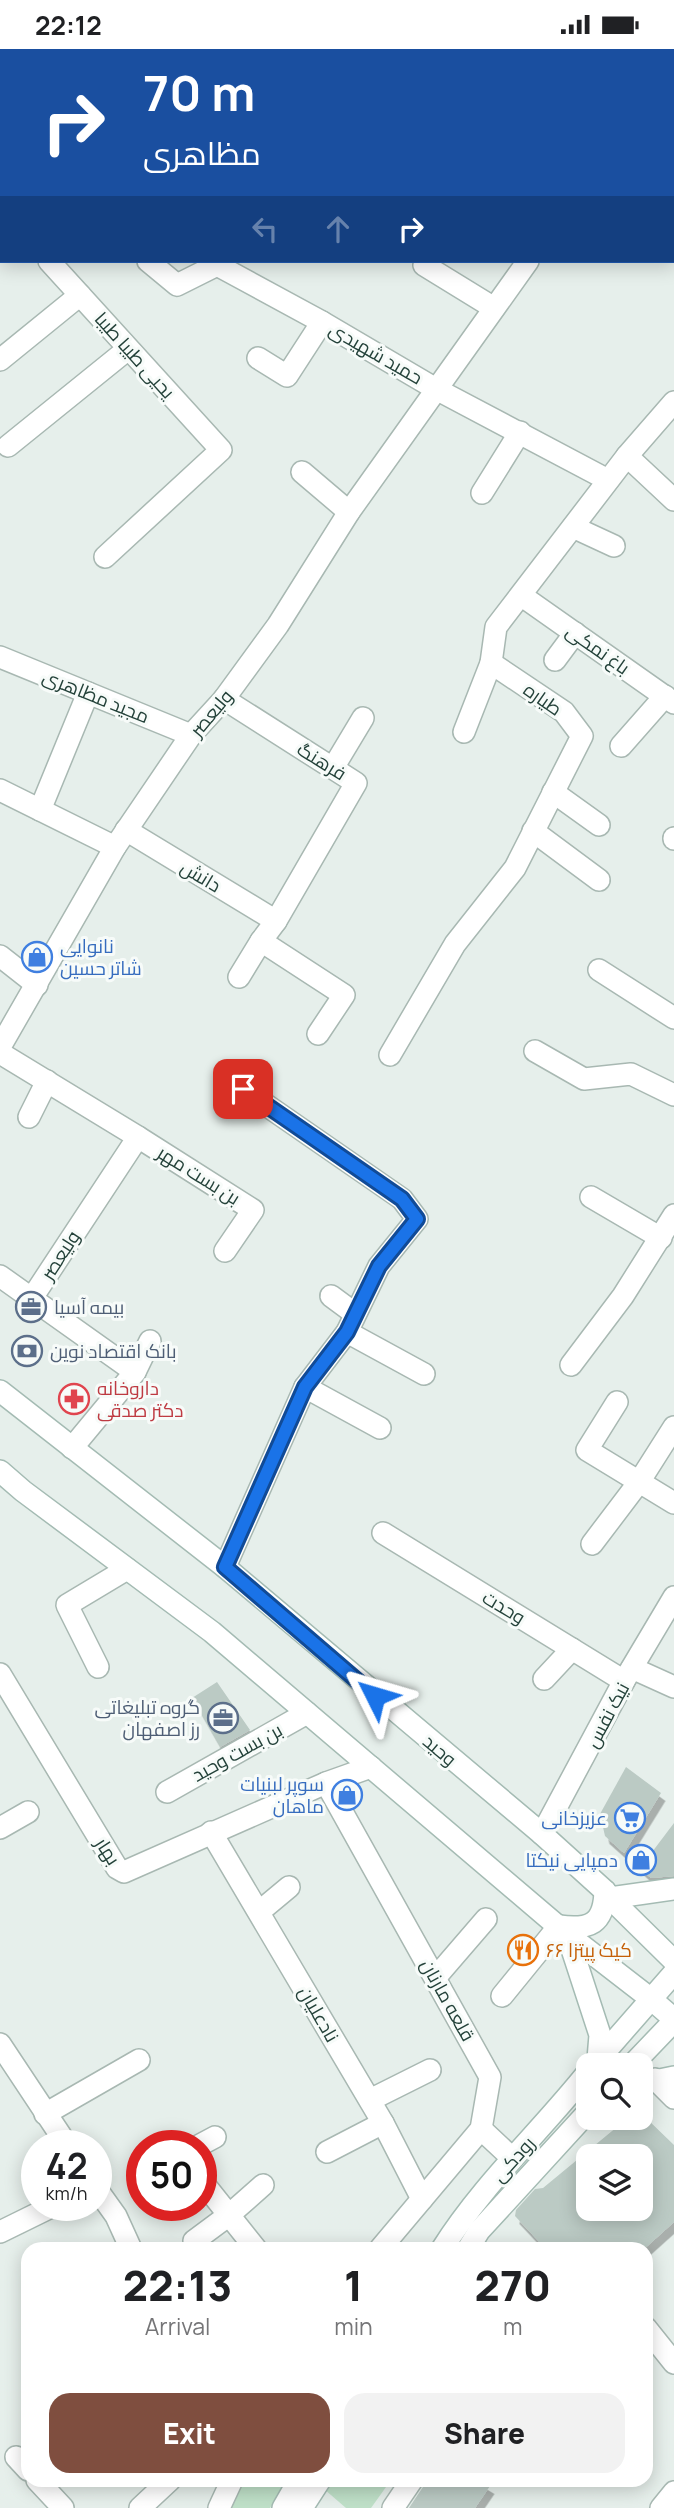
<!DOCTYPE html>
<meta charset="utf-8">
<style>
:root{--surface:#fff;--page:#f2f2f2;--text:#202124;--muted:#757577;--accent:#7f4e3f}
body{margin:0;font-family:Manrope,Cairo,sans-serif;background:var(--page);color:var(--text);height:100vh;display:flex;flex-direction:column;font-size:26px;white-space:nowrap}
*{box-sizing:border-box;margin:0}
p{font-size:23px;color:var(--muted)}
.icon{flex:none;width:38px;height:38px;fill:none;stroke:currentColor;stroke-width:2;stroke-linecap:round;stroke-linejoin:round}
.map{position:relative;flex:1;overflow:hidden}
.sheet{position:absolute;left:21px;top:2193px;width:632px;height:245px;display:flex;flex-direction:column;background:var(--surface);border-radius:21px;box-shadow:0 4px 18px #0003}
.sheet>*{flex:none}
.banner{position:absolute;left:0px;top:0px;width:676px;height:214px;box-shadow:0 4px 18px #0003;background:#1a4fa0;color:#fff;overflow:hidden}
.fabs{position:absolute;left:576px;top:2004px;display:grid;gap:14px}
.fabs a{display:grid;place-items:center;width:77px;height:77px;border-radius:14px;background:var(--surface);box-shadow:0 4px 18px #0003;font-size:35px}
.speed{position:absolute;left:21px;top:2081px;display:flex;gap:14px;font-size:35px;font-weight:700;text-align:center}
.speed>*{display:grid;place-content:center;width:91px;height:91px;border-radius:50%;background:var(--surface);box-shadow:0 4px 18px #0003;line-height:1}
.speed small{font-size:18px;font-weight:400}
.speed .limit{border:10px solid #d22;background:#fff;color:#111}
.pin{position:absolute;display:grid;place-items:center;width:60px;height:60px;color:#fff;margin:-30px;border-radius:14px;box-shadow:0 4px 10px #0006}
.me{position:absolute;width:77px;margin:-38px;rotate:310deg;stroke-linejoin:round;filter:drop-shadow(0 0 5px #0008)}
.turn{display:flex;align-items:center;gap:24px;height:147px;padding:0 28px;font-size:32px}
.turn .icon{width:91px;height:91px;stroke-width:2.5}
.turn b{display:block;font-size:49px;line-height:60px}
.lanes{display:flex;align-items:center;height:66px;padding:0 28px;background:#0003;justify-content:center;gap:35px;direction:ltr}
.lanes .off{opacity:.35}
.eta{display:flex;justify-content:space-evenly;align-items:center;height:119px;text-align:center}
.eta b{font-size:42px;font-weight:800;line-height:49px}
.cta{display:flex;gap:14px;margin-top:auto;padding:14px 28px}
.cta a{flex:1;height:80px;border-radius:21px;background:var(--accent);color:#fff;font-size:28px;font-weight:800;line-height:80px;text-align:center}
.cta a+a{background:var(--page);color:var(--text)}
.status{display:flex;justify-content:space-between;align-items:center;height:49px;padding:0 35px;background:var(--surface);direction:ltr}
.status svg{height:19px;fill:currentColor}
.map>svg:first-child{display:block}
.green{fill:#bfe0c8}
.building{fill:#bbcac4;fill-rule:evenodd;filter:url(#shadow)}
.lines{fill:none;stroke-linecap:round;stroke-linejoin:round}
.minor-casing{stroke:#a8b8b2;stroke-width:24}
.secondary-casing{stroke:#a4bbb3;stroke-width:24}
.minor{stroke:#fff;stroke-width:21}
.secondary{stroke:#fff;stroke-width:21}
.route-casing{stroke:#114b97;stroke-width:18}
.route{stroke:#1a73e8;stroke-width:12}
.labels{text-anchor:middle;stroke-width:6;stroke-linejoin:round;paint-order:stroke}
.street-label{font-size:19px;fill:#24423a;stroke:#f7fbf9}
.shop-label{font-size:19px;fill:#366cbe;stroke:#f7fbf9;text-anchor:end}
.service-label{font-size:19px;fill:#4e5e75;stroke:#f7fbf9;text-anchor:start}
.health-label{font-size:19px;fill:#be3a42;stroke:#f7fbf9;text-anchor:start}
.food-label{font-size:19px;fill:#c56008;stroke:#f7fbf9;text-anchor:start}
</style>
<div class="status"><b>22:12</b><svg viewBox="0 0 49 12"><path d="M0 12V9h3v3zM5 12V6h3v6zM10 12V3h3v9zM15 12V0h3v12zM26 1h20v11H26zM47 4h2v5h-2z"/></svg></div>
<div class="map">
<svg width="674" height="2459" viewBox="0 0 674 2459">
<defs>
<filter id="shadow"><feDropShadow dx="4.5" dy="8" stdDeviation="0" flood-color="#0004"/></filter>
</defs>
<rect width="100%" height="100%" fill="#e6efeb"/>
<g class="green">
<path d="M242,2431H287L270,2459H230Z"/>
<path d="M330,2431H391L371,2459H346L324,2440Z"/>
</g>
<g class="building">
<path d="M217,1633L250,1681L220,1698L192,1649Z"/>
<path d="M626,1718L661,1744L624,1804L605,1787L600,1765Z"/>
<path d="M674,1774V1827L651,1829L640,1819Z"/>
<path d="M629,2068H645L674,2096V2173L644,2200H546L515,2167L516,2161L535,2140L543,2139ZM588,2107H640V2160H588Z"/>
<path d="M425,2431H480L490,2437L475,2459H409L423,2438Z"/>
</g>
<g class="lines">
<g class="minor-casing">
<g id="minor">
<path d="M291,0L294,2"/>
<path d="M640,0L642,2"/>
<path d="M37,2L38,0"/>
<path d="M481,2L482,0"/>
<path d="M616,2L617,0"/>
<path d="M0,100L2,95"/>
<path d="M0,168L2,169"/>
<path d="M49,212L221,401L105,508"/>
<path d="M148,212L177,236L217,216L322,273L436,340L608,431"/>
<path d="M424,216L494,259"/>
<path d="M258,309L287,327L322,273"/>
<path d="M0,311L80,246"/>
<path d="M8,397L128,300"/>
<path d="M627,407L674,451"/>
<path d="M302,423L349,463"/>
<path d="M482,444L520,383"/>
<path d="M573,478L614,497"/>
<path d="M522,547L674,654"/>
<path d="M0,608L191,686"/>
<path d="M555,611L575,584"/>
<path d="M224,650L356,734L276,872L261,892L239,928"/>
<path d="M464,683L491,614"/>
<path d="M621,697L665,647"/>
<path d="M333,719L363,669"/>
<path d="M0,741L115,798"/>
<path d="M553,743L599,776"/>
<path d="M40,761L88,644"/>
<path d="M126,781L276,872"/>
<path d="M533,782L599,831"/>
<path d="M674,790V789"/>
<path d="M261,892L344,946L318,985"/>
<path d="M0,907L37,936"/>
<path d="M599,921L674,969"/>
<path d="M0,998L115,798L191,686L224,650L278,576L349,463L528,212"/>
<path d="M535,1002L584,1030L631,1025L674,1046"/>
<path d="M0,1004L138,1088L32,1249"/>
<path d="M390,1006L455,895L515,819L582,687L564,663L491,614L496,578L627,407L674,353"/>
<path d="M29,1068L47,1032"/>
<path d="M138,1088L253,1161L225,1202"/>
<path d="M591,1148L661,1189"/>
<path d="M0,1227L135,1323"/>
<path d="M331,1247L354,1264"/>
<path d="M347,1283L424,1325"/>
<path d="M571,1316L623,1247L674,1166"/>
<path d="M305,1338L380,1379"/>
<path d="M617,1353L587,1401L674,1454"/>
<path d="M72,1399L135,1323L150,1292"/>
<path d="M383,1484L624,1632"/>
<path d="M592,1495L639,1433L674,1378"/>
<path d="M225,1518L305,1338L347,1283L379,1217L417,1170L402,1150L243,1040"/>
<path d="M98,1618L67,1556L127,1520"/>
<path d="M632,1619L674,1638"/>
<path d="M0,1625L117,1819L124,1823L326,1734"/>
<path d="M544,1630L572,1600"/>
<path d="M371,1718L326,1734L490,2028L481,2080L380,2200"/>
<path d="M167,1743L307,1664"/>
<path d="M0,1779L28,1763"/>
<path d="M211,1783L383,2074L422,2150"/>
<path d="M542,1785L624,1632L674,1548"/>
<path d="M259,1863L289,1838"/>
<path d="M436,1928L486,1870"/>
<path d="M502,1947L559,1877"/>
<path d="M0,1995L67,2096"/>
<path d="M655,2030L674,2049"/>
<path d="M370,2051L430,2021"/>
<path d="M45,2065L139,2011"/>
<path d="M481,2080L512,2109"/>
<path d="M200,2096L215,2088"/>
<path d="M327,2103L383,2074"/>
<path d="M201,2131L256,2200"/>
<path d="M96,2139L116,2167L131,2200"/>
<path d="M0,2183L55,2156"/>
<path d="M194,2192L229,2166L263,2136"/>
<path d="M646,2279L674,2314"/>
<path d="M16,2408L28,2421"/>
<path d="M37,2431L63,2459"/>
<path d="M140,2459L170,2431"/>
<path d="M219,2459L232,2431"/>
<path d="M393,2459L412,2431"/>
<path d="M661,2459L674,2443"/>
</g>
</g>
<g class="secondary-casing">
<g id="secondary">
<path d="M0,1342L225,1518L542,1785L605,1842L610,1849L674,1912"/>
<path d="M0,1422L23,1442L212,1583L567,1885L651,1950L674,1970"/>
<path d="M610,1849L674,1840"/>
<path d="M559,1877C590,1881 604,1875 605,1842"/>
<path d="M567,1885L600,1986L598,2010"/>
<path d="M597,2012L674,1924"/>
<path d="M632,2016L674,1972"/>
<path d="M640,2035L674,2028"/>
<path d="M442,2200C483,2135 540,2083 588,2023"/>
<path d="M468,2200L479,2182L588,2063"/>
<path d="M283,2459L299,2431"/>
<path d="M302,2459L320,2431"/>
</g>
</g>
<use href="#minor" class="minor"/>
<use href="#secondary" class="secondary"/>
</g>
<g class="lines">
<g class="route-casing">
<path id="route" d="M243,1040L402,1150L417,1170L379,1217L347,1283L305,1338L225,1518L375,1647"/>
</g>
<use href="#route" class="route"/>
</g>
<defs>
<g id="shop-ring" transform="scale(1.575)"><circle r="9.5" fill="#f7fbf9" stroke="#3f7fe0" stroke-width="1.5"/><path d="M-5-2.5h2.3a2.7 3.5 0 0 1 5.4 0H5L5.5 6h-11ZM-1.5-2.5h3a1.5 2.3 0 0 0-3 0Z" fill="#3f7fe0"/></g>
<g id="office-ring" transform="scale(1.575)"><circle r="9.5" fill="#f7fbf9" stroke="#5c6f8a" stroke-width="1.5"/><path d="M-6-3h4V-5.5h4V-3h4V5H-6ZM-1-4.5V-3h2v-1.5ZM-6 0V1H6V0Z" fill="#5c6f8a"/></g>
<g id="bank-ring" transform="scale(1.575)"><circle r="9.5" fill="#f7fbf9" stroke="#5c6f8a" stroke-width="1.5"/><path d="M-6-4H6V4H-6ZM0-2.3a2.3 2.3 0 1 0 0 4.6a2.3 2.3 0 1 0 0-4.6Z" fill="#5c6f8a"/></g>
<g id="pharmacy-ring" transform="scale(1.575)"><circle r="9.5" fill="#f7fbf9" stroke="#e0444e" stroke-width="1.5"/><path d="M-2-6h4v4h4v4h-4v4h-4v-4h-4v-4h4Z" fill="#e0444e"/></g>
<g id="supermarket-ring" transform="scale(1.575)"><circle r="9.5" fill="#f7fbf9" stroke="#3f7fe0" stroke-width="1.5"/><path d="M-6-5.5h2.5l.6 2H6L4.5 2H-2.5L-4.4-4H-6ZM-1.5 3.2a1.3 1.3 0 1 0 .1 0ZM3 3.2a1.3 1.3 0 1 0 .1 0Z" fill="#3f7fe0"/></g>
<g id="restaurant-ring" transform="scale(1.575)"><circle r="9.5" fill="#f7fbf9" stroke="#e8710a" stroke-width="1.5"/><path d="M-5-6h1v4h1v-4h1v4h1v-4h1v5L-1.5 .5V6h-2V.5L-5-1ZM5-6V6H3V1.5H1.5Q1.5-4 5-6Z" fill="#e8710a"/></g>
</defs>
<g fill-rule="evenodd">
<use href="#shop-ring" x="37" y="908"/>
<use href="#office-ring" x="31" y="1258"/>
<use href="#bank-ring" x="27" y="1302"/>
<use href="#pharmacy-ring" x="74" y="1350"/>
<use href="#office-ring" x="223" y="1669"/>
<use href="#shop-ring" x="347" y="1746"/>
<use href="#supermarket-ring" x="630" y="1769"/>
<use href="#shop-ring" x="641" y="1811"/>
<use href="#restaurant-ring" x="523" y="1901"/>
</g>
<g class="labels">
<g class="street-label">
<text transform="translate(376 304) rotate(30)" y="7">حمید شهیدی</text>
<text transform="translate(135 306) rotate(48)" y="7">یحیی طیبا طیبا</text>
<text transform="translate(598 600) rotate(35)" y="7">باغ نمکی</text>
<text transform="translate(96 647) rotate(22)" y="7">مجید مظاهری</text>
<text transform="translate(543 650) rotate(35)" y="7">طیاره</text>
<text transform="translate(211 664) rotate(-50)" y="7">ولیعصر</text>
<text transform="translate(322 712) rotate(32)" y="7">فرهنگ</text>
<text transform="translate(201 827) rotate(31)" y="7">دانش</text>
<text transform="translate(199 1126) rotate(32)" y="7">بن بست مهر</text>
<text transform="translate(60 1206) rotate(-57)" y="7">ولیعصر</text>
<text transform="translate(504 1558) rotate(31)" y="7">وحدت</text>
<text transform="translate(607 1666) rotate(-62)" y="7">نیک نفس</text>
<text transform="translate(440 1701) rotate(40)" y="7">وحید</text>
<text transform="translate(237 1703) rotate(-29)" y="7">بن بست وحید</text>
<text transform="translate(108 1802) rotate(57)" y="7">بهار</text>
<text transform="translate(448 1951) rotate(61)" y="7">قلعه مارنان</text>
<text transform="translate(319 1965) rotate(60)" y="7">نادعلیان</text>
<text transform="translate(513 2110) rotate(-48)" y="7">رودکی</text>
</g>
<g class="shop-label">
<text x="60" y="904" text-anchor="start">نانوایی<tspan x="60" dy="22">شاتر حسین</tspan></text>
<text x="324" y="1742">سوپر لبنیات<tspan x="324" dy="22">ماهان</tspan></text>
<text x="607" y="1776">عزیزخانی</text>
<text x="618" y="1818">دمپایی نیکتا</text>
</g>
<g class="service-label">
<text x="54" y="1265">بیمه آسیا</text>
<text x="50" y="1309">بانک اقتصاد نوین</text>
<text x="200" y="1665" text-anchor="end">گروه تبلیغاتی<tspan x="200" dy="22">رز اصفهان</tspan></text>
</g>
<g class="health-label">
<text x="97" y="1346">داروخانه<tspan x="97" dy="22">دکتر صدقی</tspan></text>
</g>
<g class="food-label">
<text x="546" y="1908">کیک پیتزا ۶۶</text>
</g>
</g>
</svg>
<div class="fabs">
<a><svg class="icon" aria-label="search" viewBox="0 0 24 24"><circle cx="10" cy="10" r="6"/><path d="M15 15l6 6"/></svg></a>
<a><svg class="icon" aria-label="layers" viewBox="0 0 24 24"><path d="M12 4l9 5-9 5-9-5zM3 14l9 5 9-5"/></svg></a>
</div>
<div class="speed"><div>42<small>km/h</small></div><div class="limit">50</div></div>
<div class="pin" style="left:243px;top:1040px;background:#d93025"><svg class="icon" aria-label="arrive" viewBox="0 0 24 24"><path d="M6 21V4h12l-3 4 3 4H6"/></svg></div>
<svg class="me" style="left:375px;top:1647px" viewBox="-20 -20 40 40"><path d="M0-17L14 15 0 8-14 15z" fill="#1a73e8" stroke="#fff" stroke-width="4"/></svg>
<div class="banner">
<div class="turn"><svg class="icon" aria-label="right" viewBox="0 0 24 24"><path d="M7 20v-9h11M14 6l5 5-5 5"/></svg><div><b>70 m</b>مظاهری</div></div>
<div class="lanes"><svg class="icon off" aria-label="left" viewBox="0 0 24 24"><path d="M17 20v-9H6M10 6l-5 5 5 5"/></svg><svg class="icon off" aria-label="ahead" viewBox="0 0 24 24"><path d="M12 20V5M6 11l6-6 6 6"/></svg><svg class="icon" aria-label="right" viewBox="0 0 24 24"><path d="M7 20v-9h11M14 6l5 5-5 5"/></svg></div>
</div>
<section class="sheet">
<div class="eta">
<div><b>22:13</b><p>Arrival</p></div>
<div><b>1</b><p>min</p></div>
<div><b>270</b><p>m</p></div>
</div>
<div class="cta"><a>Exit</a><a>Share</a></div>
</section>
</div>
